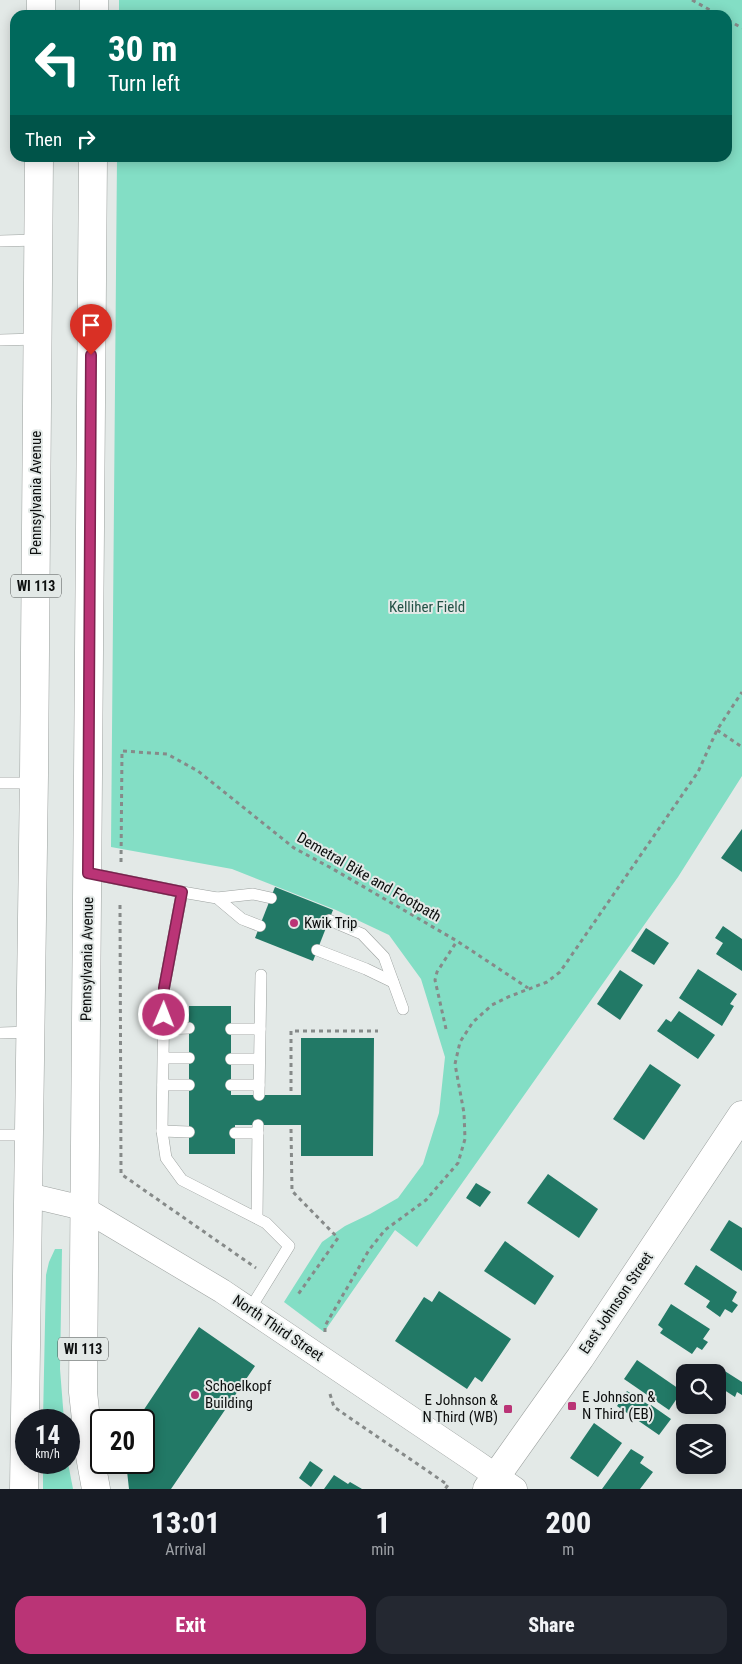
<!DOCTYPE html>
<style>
:root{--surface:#171b24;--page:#242831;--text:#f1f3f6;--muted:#9ea1a6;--accent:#ba3476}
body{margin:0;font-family:"Roboto Condensed",sans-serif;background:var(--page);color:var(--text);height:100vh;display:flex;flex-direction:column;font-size:19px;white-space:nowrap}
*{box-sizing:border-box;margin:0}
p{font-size:16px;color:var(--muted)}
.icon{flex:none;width:28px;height:28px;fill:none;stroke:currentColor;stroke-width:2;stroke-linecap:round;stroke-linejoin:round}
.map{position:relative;height:1489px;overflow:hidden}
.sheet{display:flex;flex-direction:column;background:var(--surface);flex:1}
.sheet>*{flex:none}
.top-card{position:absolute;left:10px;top:10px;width:722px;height:152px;border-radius:15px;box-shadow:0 2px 12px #0003;background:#00695c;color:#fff;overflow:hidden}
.buttons{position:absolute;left:676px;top:1364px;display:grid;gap:10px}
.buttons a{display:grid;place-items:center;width:50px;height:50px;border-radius:10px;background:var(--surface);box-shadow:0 2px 12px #0003;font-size:25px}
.speed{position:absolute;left:15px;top:1409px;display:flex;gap:10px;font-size:25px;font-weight:700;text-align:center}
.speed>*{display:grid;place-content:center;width:65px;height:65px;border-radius:50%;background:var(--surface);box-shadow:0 2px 12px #0003;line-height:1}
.speed small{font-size:12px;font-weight:400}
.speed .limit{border:2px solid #111;border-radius:8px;background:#fff;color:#111}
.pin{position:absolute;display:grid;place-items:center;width:42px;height:42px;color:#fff;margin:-51px -21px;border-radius:50% 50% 50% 0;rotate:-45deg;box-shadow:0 0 5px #0007}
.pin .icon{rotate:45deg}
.me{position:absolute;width:55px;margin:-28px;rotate:1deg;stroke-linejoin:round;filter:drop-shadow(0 0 4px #0008)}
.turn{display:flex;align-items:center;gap:18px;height:105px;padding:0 15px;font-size:22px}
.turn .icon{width:65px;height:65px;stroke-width:2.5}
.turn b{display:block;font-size:35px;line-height:42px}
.then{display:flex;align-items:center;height:48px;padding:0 15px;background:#0003;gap:10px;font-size:19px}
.eta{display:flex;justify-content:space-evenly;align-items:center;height:85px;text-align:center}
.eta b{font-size:30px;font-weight:800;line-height:35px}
.button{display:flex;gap:10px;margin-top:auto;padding:10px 15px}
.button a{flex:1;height:58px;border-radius:15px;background:var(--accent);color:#fff;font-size:20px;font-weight:800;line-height:58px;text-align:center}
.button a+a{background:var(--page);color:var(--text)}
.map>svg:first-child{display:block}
.green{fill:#83dec5}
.building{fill:#227966}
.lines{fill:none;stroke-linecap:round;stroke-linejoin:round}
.service-casing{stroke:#9ca19f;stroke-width:12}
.minor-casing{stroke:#9ca19f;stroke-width:25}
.tertiary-casing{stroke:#9ca19f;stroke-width:29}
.primary-casing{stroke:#9ca19f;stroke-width:29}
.path{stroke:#868a89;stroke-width:3;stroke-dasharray:4 4;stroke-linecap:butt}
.service{stroke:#fff;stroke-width:11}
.minor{stroke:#fff;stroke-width:24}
.tertiary{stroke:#fff;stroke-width:28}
.primary{stroke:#fff;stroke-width:28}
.route-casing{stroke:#79224d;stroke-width:12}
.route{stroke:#ba3476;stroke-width:9}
.poi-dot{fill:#ba3476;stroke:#e3e9e7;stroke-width:2}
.labels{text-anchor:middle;stroke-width:4;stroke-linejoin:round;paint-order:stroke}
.shield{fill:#e3e9e7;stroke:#4d5050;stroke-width:1}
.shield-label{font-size:14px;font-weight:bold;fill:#0d0f0f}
.street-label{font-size:15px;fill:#0d0f0f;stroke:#e3e9e7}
.park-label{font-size:15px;fill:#235246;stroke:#e3e9e7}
.poi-label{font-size:15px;fill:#0d0f0f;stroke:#e3e9e7;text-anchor:start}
</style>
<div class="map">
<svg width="742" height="1489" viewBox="0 0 742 1489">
<rect width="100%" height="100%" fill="#e3e9e7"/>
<g class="green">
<path d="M119,0H742V776L678,877L417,1247L395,1230L324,1332L284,1302L322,1242L345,1226L370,1214L398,1198L423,1164L439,1113L445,1057L421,979L389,935L336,910L232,869L111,847L117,158H728V15H119Z"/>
<path d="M55,1249H62L60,1369L64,1420H43L46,1275L49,1262Z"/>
<path d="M43,1463H68L73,1489H43Z"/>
</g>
<g class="building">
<path d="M742,829V872L721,858Z"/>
<path d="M275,887L333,910L313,961L255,938Z"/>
<path d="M723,926L742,939V971L716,954L723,943L715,938Z"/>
<path d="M646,928L669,943L654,965L631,951Z"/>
<path d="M698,969L737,994L730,1004L734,1006L722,1026L679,998Z"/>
<path d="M620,970L643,985L620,1020L597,1004Z"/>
<path d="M189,1006H231V1095H301V1038H374L373,1156H301V1125H235V1154H189Z"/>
<path d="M679,1011L715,1035L698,1059L657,1031L666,1019L671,1022Z"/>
<path d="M650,1064L681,1085L644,1140L613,1119Z"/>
<path d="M548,1174L598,1209L579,1238L527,1203Z"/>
<path d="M476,1183L491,1192L480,1207L466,1198Z"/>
<path d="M729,1220L742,1228V1271L710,1250Z"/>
<path d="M505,1241L554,1276L535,1305L484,1271Z"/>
<path d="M696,1265L737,1292L732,1301L738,1305L732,1313L725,1309L720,1317L706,1307L710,1301L684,1284Z"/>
<path d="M439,1291L511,1339L482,1382L475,1377L467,1389L395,1341L424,1297L432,1302Z"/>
<path d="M671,1304L710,1329L703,1339L708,1342L702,1350L697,1347L692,1354L660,1333L663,1329L658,1325Z"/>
<path d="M199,1327L255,1366L171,1489H129L126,1462H144V1420H137Z"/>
<path d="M637,1360L682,1391L669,1410L624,1379Z"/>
<path d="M720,1368L742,1382V1395L737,1392L735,1397L718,1386V1373Z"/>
<path d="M627,1391L649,1405L642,1417L651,1405L671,1419L659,1435L617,1406Z"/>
<path d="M594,1423L622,1443L598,1477L570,1458Z"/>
<path d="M685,1448V1461L679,1457Z"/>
<path d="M631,1449L644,1457L640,1463L653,1472L640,1489H602Z"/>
<path d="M310,1461L323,1470L311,1487L299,1478Z"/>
<path d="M334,1475L348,1484L350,1482L362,1489H324Z"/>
</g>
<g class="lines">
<g class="service-casing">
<g id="service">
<path d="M0,241L38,240"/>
<path d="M0,340L38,339"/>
<path d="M0,783H34"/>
<path d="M88,873L182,892L164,988L162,1131L166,1158L182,1180L266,1223L289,1246L250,1309"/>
<path d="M182,892L217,898L242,919L260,926"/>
<path d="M217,898L253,894L271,898"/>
<path d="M329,920L362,934L384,957L403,1009"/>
<path d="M317,950L366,969L393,982"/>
<path d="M164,1029L189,1028"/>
<path d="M231,1029H260"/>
<path d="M0,1033L31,1032"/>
<path d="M164,1058H189"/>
<path d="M231,1059H259"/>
<path d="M163,1085H189"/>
<path d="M231,1085H259"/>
<path d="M259,1095L261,975"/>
<path d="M162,1131L189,1132"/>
<path d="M235,1133H258"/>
<path d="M0,1135H29"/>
<path d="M257,1218L258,1125"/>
</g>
</g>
<g class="minor-casing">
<path id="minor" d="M28,1195L83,1208L222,1291L473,1460L515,1489"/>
</g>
<g class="tertiary-casing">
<path id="tertiary" d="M487,1489L580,1358L742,1115"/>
</g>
<g class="primary-casing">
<g id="primary">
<path d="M41,15V0"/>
<path d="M94,15V0"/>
<path d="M93,158L83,1392L90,1456L96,1489"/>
<path d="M24,1489L34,775L39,158"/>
</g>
</g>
<g class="path">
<path d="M692,0L719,15"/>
<path d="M728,20L742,28"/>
<path d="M717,730L742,747"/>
<path d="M121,862L122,751L167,754L198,771L294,848L333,869L457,941L528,988"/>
<path d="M120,905L121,1174L256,1268"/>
<path d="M446,1029L435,980L437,972L457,941"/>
<path d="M291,1091V1031H378"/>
<path d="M291,1129L292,1191L338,1238L297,1296"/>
<path d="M325,1332V1326L329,1319L369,1250L385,1230L426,1200L458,1163L465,1139L464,1113L455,1064L460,1042L473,1022L492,1005L508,997L547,982L560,972L698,772L717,730L742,692"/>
<path d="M330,1394L334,1407L448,1485L445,1489"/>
</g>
<use href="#service" class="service"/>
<use href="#minor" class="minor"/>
<use href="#tertiary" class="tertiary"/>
<use href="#primary" class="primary"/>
</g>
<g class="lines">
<g class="route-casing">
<path id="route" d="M91,355L88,873L182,892L164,988V1015"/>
</g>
<use href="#route" class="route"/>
</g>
<g class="poi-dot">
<circle cx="294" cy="923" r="5"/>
<circle cx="195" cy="1395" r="5"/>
<rect x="567" y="1401" width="10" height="10" rx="2.5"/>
<rect x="503" y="1404" width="10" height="10" rx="2.5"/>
</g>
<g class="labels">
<g class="shield">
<rect x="11" y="574.5" width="50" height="23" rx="4"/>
<rect x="58" y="1337.5" width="50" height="23" rx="4"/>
</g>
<g class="shield-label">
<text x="36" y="591">WI 113</text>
<text x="83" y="1354">WI 113</text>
</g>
<g class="street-label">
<text transform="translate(36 493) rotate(-90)" y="5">Pennsylvania Avenue</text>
<text transform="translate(369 877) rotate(30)" y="5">Demetral Bike and Footpath</text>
<text transform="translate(87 959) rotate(-89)" y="5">Pennsylvania Avenue</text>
<text transform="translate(616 1303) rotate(-56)" y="5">East Johnson Street</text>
<text transform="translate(278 1328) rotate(34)" y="5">North Third Street</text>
</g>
<g class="park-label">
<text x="427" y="612">Kelliher Field</text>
</g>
<g class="poi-label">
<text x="304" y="928">Kwik Trip</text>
<text x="205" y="1391">Schoelkopf<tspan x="205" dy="17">Building</tspan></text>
<text x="582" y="1402">E Johnson &amp;<tspan x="582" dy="17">N Third (EB)</tspan></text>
<text x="498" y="1405" text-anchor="end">E Johnson &amp;<tspan x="498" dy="17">N Third (WB)</tspan></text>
</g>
</g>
</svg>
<div class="buttons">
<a><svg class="icon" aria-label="search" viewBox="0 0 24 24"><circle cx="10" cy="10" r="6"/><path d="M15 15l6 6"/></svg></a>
<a><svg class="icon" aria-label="layers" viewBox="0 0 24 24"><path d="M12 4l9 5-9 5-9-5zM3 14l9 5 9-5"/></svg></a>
</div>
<div class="speed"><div>14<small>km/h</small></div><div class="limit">20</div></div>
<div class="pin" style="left:91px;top:355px;background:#d93025"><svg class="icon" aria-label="arrive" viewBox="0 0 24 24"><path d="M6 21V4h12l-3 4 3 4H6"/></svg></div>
<svg class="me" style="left:164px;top:1015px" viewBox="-20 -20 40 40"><circle r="17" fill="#ba3476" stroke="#fff" stroke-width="3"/><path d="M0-11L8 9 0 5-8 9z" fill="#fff"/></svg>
<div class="top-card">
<div class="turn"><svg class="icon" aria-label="left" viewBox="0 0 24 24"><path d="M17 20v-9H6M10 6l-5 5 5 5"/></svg><div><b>30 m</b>Turn left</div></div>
<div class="then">Then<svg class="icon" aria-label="right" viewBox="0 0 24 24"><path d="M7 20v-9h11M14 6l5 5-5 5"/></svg></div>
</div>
</div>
<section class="sheet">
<div class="eta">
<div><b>13:01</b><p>Arrival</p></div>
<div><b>1</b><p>min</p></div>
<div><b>200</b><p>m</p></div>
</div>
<div class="button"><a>Exit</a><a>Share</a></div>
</section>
